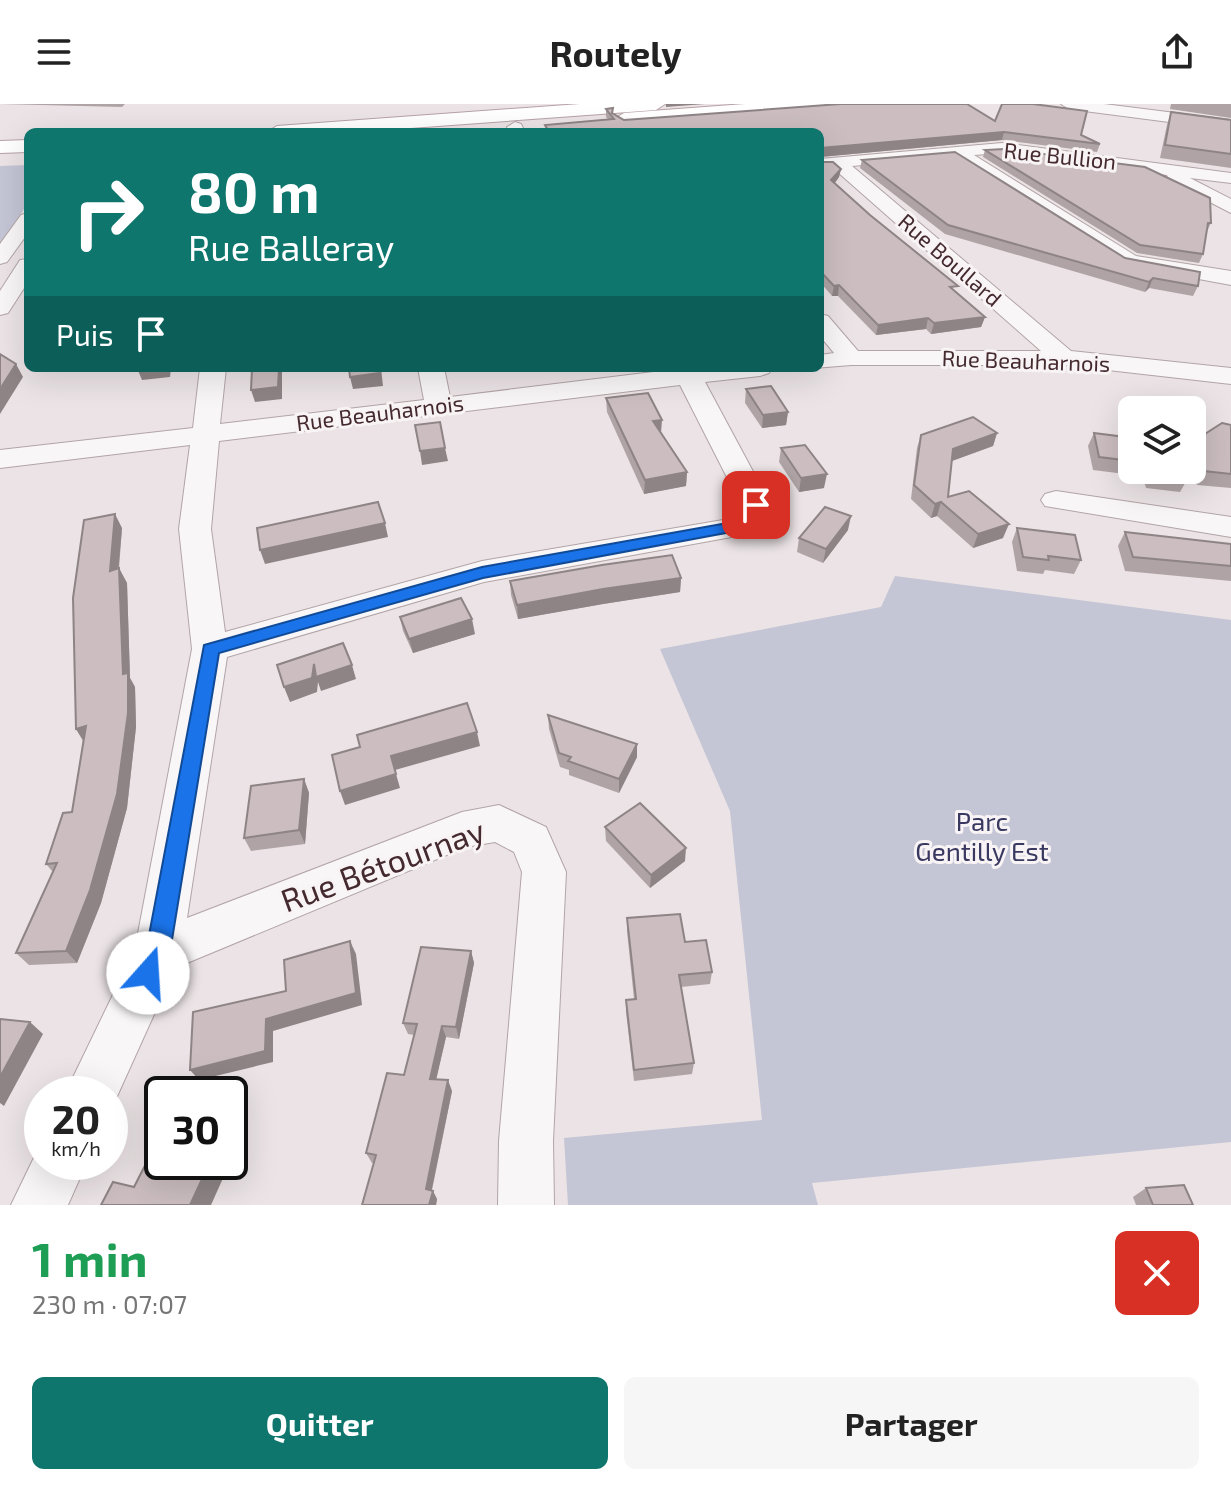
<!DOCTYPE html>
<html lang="fr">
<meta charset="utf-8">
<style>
:root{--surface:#fff;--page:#f6f6f6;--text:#222;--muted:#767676;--accent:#0f766e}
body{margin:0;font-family:"Exo 2",sans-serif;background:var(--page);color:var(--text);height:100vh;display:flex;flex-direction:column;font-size:30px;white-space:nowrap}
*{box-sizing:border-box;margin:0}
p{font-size:26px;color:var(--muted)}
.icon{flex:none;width:44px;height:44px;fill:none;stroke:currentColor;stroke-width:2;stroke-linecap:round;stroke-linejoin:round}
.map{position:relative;height:1101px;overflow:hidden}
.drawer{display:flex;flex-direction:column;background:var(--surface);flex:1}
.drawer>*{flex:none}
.banner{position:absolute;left:24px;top:24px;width:800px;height:244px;border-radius:12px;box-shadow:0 8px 32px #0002;background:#0f766e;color:#fff;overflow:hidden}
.buttons{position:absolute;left:1118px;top:292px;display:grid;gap:16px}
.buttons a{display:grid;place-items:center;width:88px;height:88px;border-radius:12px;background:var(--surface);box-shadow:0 8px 32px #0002;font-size:40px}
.speed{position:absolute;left:24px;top:972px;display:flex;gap:16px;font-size:40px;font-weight:700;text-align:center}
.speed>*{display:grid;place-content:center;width:104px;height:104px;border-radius:50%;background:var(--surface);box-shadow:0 8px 32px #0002;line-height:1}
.speed small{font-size:20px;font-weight:400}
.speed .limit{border:4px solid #111;border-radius:12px;background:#fff;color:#111}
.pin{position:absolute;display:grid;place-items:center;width:68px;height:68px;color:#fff;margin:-34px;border-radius:16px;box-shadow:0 4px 12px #0006}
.me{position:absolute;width:88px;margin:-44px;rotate:19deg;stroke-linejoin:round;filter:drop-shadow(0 0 6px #0008)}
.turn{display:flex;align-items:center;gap:28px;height:168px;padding:0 32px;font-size:36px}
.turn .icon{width:104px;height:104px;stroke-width:2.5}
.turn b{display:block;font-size:56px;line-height:68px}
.then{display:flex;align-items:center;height:76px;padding:0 32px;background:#0003;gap:16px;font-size:30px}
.round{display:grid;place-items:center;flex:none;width:84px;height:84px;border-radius:12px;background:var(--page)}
.overview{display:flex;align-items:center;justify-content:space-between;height:136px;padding:0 32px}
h1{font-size:48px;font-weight:700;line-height:60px;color:#1e9e55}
.primary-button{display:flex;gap:16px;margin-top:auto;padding:16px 32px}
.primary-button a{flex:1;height:92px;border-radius:12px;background:var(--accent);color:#fff;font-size:32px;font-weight:700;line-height:92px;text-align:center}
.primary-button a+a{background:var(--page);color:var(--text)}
header{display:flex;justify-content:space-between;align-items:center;height:104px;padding:0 32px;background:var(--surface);font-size:36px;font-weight:700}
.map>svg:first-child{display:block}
.green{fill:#c4c5d5}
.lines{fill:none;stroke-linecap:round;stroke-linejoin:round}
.minor-casing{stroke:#b2a4a7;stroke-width:2}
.major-casing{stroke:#b7a2a7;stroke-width:2}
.minor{fill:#f9f6f7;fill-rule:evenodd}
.major{fill:#fff;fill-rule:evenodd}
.wall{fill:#afa3a5}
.shaded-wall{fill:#8e8486}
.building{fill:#cbbdc0;stroke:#8e8486;stroke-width:2}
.route{fill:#1a73e8;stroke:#114b97;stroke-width:2}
.labels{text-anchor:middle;stroke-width:6;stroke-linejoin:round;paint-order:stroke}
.far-street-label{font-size:22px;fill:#442a2f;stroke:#f8f3f4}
.park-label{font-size:26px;fill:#383860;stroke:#f8f3f4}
.near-street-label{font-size:32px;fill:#442a2f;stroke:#f8f3f4}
</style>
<header><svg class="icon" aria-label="menu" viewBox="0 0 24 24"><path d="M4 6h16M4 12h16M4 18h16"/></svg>Routely<svg class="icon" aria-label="share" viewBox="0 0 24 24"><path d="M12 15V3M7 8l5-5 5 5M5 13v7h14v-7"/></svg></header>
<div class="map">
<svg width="1231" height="1101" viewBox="0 0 1231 1101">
<rect width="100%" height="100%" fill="#ebe3e5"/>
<g class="green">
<path d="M28,61V99L0,141V62Z"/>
<path d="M895,472L1231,516V1038L812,1079L818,1101H568L564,1034L762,1016L730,707L660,545L881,503Z"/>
</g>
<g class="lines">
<g class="minor-casing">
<g id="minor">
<path d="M1061,0H1104L1231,16V26L1069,5Z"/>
<path d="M515,18L521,20L525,28H509L507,23Z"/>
<path d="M1002,39L1231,69V79L1190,74L1231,95V109L1169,77L1167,71L1002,49L974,51L1136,152L1231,167V181L1123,161L954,53L852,62L1071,247L1231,264V280L1064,261H851L814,264H820V251L834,249L820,232V210L828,212L858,247H1041L833,64L820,65V55Z"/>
<path d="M28,109V129L7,158L0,160V140L21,111Z"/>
<path d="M28,155V178L8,209L0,211V187L20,156Z"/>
<path d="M200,264H226L220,320L424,296L418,264H444L450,293L686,264H773L769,269L760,272L705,278L771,401L765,421L748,430L484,478L227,553L187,814L462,708L499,701L546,723L566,768L553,1037L554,1101H498L499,1037L522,768L514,748L495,738L466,743L175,864L110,1008V990H65L135,845L192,545L179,425L190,341L0,364V346L193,324ZM680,281L741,401L739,409L729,415L482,457L225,528L211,425L219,337Z"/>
<path d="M1056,387L1231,413V433L1045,402L1041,396L1045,390Z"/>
<path d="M42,1037V1058H87L68,1101H11Z"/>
</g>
</g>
<g class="major-casing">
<g id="major">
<path d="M580,0H665L656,6L356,28H267L277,22Z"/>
<path d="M745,0H826L817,6L624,21L614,15L624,9Z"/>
<path d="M28,36V48L0,49V37Z"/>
</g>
</g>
<use href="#minor" class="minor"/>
<use href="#major" class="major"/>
</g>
<g class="wall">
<path d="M0,0H125L122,3Z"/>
<path d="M1171,0H1231V14L1170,5Z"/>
<path d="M606,5L624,16L995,17L1081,31L1100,40L1097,48L1002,36L820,53V28H546L545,21L608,15L606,13Z"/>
<path d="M1171,8L1231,16V64L1160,54L1167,21Z"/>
<path d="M985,46L1211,119L1207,127L1203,150L1199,159L1137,149L983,53Z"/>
<path d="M862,56L1125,154L1198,182L1193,192L1149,184L1145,188L945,130L860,64Z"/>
<path d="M820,58L841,65L839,73L835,79L956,189L985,213L981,223L931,230L926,225L876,231L838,192H832L820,178Z"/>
<path d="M746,285L788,308L786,321L762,324L745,299Z"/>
<path d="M606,294L661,329L687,368L686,382L644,390L607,308Z"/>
<path d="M1231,321V384L1197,381L1190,366H1192V341L1194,337Z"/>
<path d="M997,329L993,342L952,357L948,393L1003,434L973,444L937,412L931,414L911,395L917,344L921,331Z"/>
<path d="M1094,329L1132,357L1125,370L1093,366L1088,342Z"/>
<path d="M781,344L824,384L799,388L779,358Z"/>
<path d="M1141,366H1185L1188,374L1180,388L1146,384Z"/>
<path d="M122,424L119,465L127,479L130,574L135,583L136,623L127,704L101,799L77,859L29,861L16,849L53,768L46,760L72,708L83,637L76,625Z"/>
<path d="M1017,424L1081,456L1074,470L1045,466L1043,470L1017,467L1012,438Z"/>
<path d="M848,426L823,459L797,448L799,434Z"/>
<path d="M1125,428L1231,440V477L1125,467L1118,442Z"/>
<path d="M681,474L680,488L603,500L518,515L511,491L510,477Z"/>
<path d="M400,513L475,530L413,549L403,527Z"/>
<path d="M548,611L637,640V653L619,689L569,671V666L560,663L549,625Z"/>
<path d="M304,675L309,689L305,740L251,747L244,734Z"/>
<path d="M605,723L685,757L650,784L606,737Z"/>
<path d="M627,814L685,838L712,868L710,880L681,883L694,959L692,970L634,977L626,908V896L634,895L627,827Z"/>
<path d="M471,847L474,859L459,935L446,933L436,975L452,987L432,1086L437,1095L436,1101H362L374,1059H372L366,1049L404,971L414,931L408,930L403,919Z"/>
<path d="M1146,1084L1193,1101H1136L1133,1093Z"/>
</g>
<g class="shaded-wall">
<path d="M666,0H705L666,3Z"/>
<path d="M1004,28L1002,36L820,53V44Z"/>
<path d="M841,65L839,73L830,85L831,76Z"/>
<path d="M1153,174L1149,184L1145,188L1149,178Z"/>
<path d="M839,181L838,192H832L834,182Z"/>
<path d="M985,213L981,223L931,230L934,219Z"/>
<path d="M928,214L926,225L876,231L878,221Z"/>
<path d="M16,260L23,273L0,310V285Z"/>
<path d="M137,264H171L170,273L142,276Z"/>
<path d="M279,264H282V295L255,298L251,286Z"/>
<path d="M381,264L383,282L353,285L350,273Z"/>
<path d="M788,308L786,321L762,324L763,311Z"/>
<path d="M662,316L661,329L653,317Z"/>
<path d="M997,329L993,342L949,358L953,345Z"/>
<path d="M445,344L448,357L422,361L420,347Z"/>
<path d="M687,368L686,382L644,390L645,376Z"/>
<path d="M827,370L824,384L799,388L801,374Z"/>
<path d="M941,398L937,412L931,414L935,400Z"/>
<path d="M115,410L122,424L117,481L110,467Z"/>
<path d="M851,412L848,426L823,459L826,445Z"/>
<path d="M385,419L388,433L265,460L260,446Z"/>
<path d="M1009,420L1003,434L973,444L978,430Z"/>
<path d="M119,464L127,479L130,574L135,583L136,623L127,704L101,799L77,859L66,847L123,570Z"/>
<path d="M681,474L680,488L603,500L518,515L517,501L603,485Z"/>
<path d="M472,515L475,530L413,549L409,535Z"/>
<path d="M314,560L352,561L356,575L321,587L318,578L317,588L290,598L284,583Z"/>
<path d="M86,622L85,639L76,625Z"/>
<path d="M477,628L480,642L395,666L391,652Z"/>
<path d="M637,640V653L619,689V675Z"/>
<path d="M396,670L400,684L345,701L340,687Z"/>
<path d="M304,675L309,689L305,740L299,726Z"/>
<path d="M686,744L685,757L650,784L651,771Z"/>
<path d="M350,837L356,850L362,901L273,927V958L199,976L190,966L266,915Z"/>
<path d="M471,847L474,859L459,935L456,923Z"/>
<path d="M30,918L43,930L4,1002L0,999V973Z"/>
<path d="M442,922L446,933L434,985L430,975Z"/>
<path d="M448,976L452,987L430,1094L426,1085Z"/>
<path d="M210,1058H223L228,1063L211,1101H190Z"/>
<path d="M433,1087L437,1095L436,1101H429Z"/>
</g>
<g class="building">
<path d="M840,0H967L995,17L1002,0H1033L1087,7L1081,31L1100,40L1004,28L820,44V28H549L545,21L614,15L606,5L613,4L612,9L624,16Z"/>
<path d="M1171,8L1231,16V50L1165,41Z"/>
<path d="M1004,45L1145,63L1210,94L1211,119H1208L1203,150L1140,141L985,46Z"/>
<path d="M955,48L1125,154L1200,168L1198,182L1153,174L1149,178L948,121L862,56Z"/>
<path d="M820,58H833L841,65L831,76L870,111L958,182L950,183L985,213L934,219L928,214L878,221L839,181L834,182L820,167Z"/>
<path d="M0,250L16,260L0,285Z"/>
<path d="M252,264H279L278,283L251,286Z"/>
<path d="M349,264H380V269L350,273Z"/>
<path d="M771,282L788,308L763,311L746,285Z"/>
<path d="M648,289L662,316L653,317L687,368L645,376L606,294Z"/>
<path d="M973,313L997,329L953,345L948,393L969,387L1009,420L978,430L941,398L935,400L914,381L921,331Z"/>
<path d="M440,318L445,344L420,347L415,321Z"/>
<path d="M1222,319L1231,321V370L1204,367L1194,345V337Z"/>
<path d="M1094,329L1125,333L1132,357L1099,353Z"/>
<path d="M805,341L827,370L801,374L781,344Z"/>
<path d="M1152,366H1185L1188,374L1153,370Z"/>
<path d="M378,398L385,419L260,446L257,424Z"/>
<path d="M825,403L851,412L826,445L799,434Z"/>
<path d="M115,410L110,467L119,464L123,570L128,569V609L117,690L90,786L66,847L16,849L57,759L46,760L63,709L72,708L86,622L76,625L73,494L84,416Z"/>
<path d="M1017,424L1075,431L1081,456L1048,452L1049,456L1023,453Z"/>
<path d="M1125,428L1231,440V462L1133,453Z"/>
<path d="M672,451L681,474L603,485L517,501L510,477L602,461Z"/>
<path d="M461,494L472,515L409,535L400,513Z"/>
<path d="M343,539L352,561L316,573L314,560L312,574L284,583L277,561Z"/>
<path d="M467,599L477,628L391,652L396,670L340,687L332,651L360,643L357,631Z"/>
<path d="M548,611L637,640L619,675L568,657L571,653L559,649Z"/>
<path d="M304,675L299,726L244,734L251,682Z"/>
<path d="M640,699L686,744L651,771L605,723Z"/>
<path d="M680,810L685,838L706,836L712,868L679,871L694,959L634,966L626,896L636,895L627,814Z"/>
<path d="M350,837L356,889L266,915L265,947L190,966L193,908L286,887L284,856Z"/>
<path d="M421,843L471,847L456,923L442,922L430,975L448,976L426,1085L433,1087L429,1101H362L376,1051L366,1049L387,969L404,971L417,920L403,919Z"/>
<path d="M0,915L30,918L0,973Z"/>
<path d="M158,1036L162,1037V1058H210L190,1101H101L113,1078L134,1083Z"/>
<path d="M1184,1081L1193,1101H1153L1146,1084Z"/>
</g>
<path class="route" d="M756,396L764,401L761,414L742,426L483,474L219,549L170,848L157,877L148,880L140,877L136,869L146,847L204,541L482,463L733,418L746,412L749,401Z"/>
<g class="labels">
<g class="far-street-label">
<text transform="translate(1060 52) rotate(6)" y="8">Rue Bullion</text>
<text transform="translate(950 156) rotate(41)" y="8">Rue Boullard</text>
<text transform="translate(1026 257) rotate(2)" y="8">Rue Beauharnois</text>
<text transform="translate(380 309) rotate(-7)" y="8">Rue Beauharnois</text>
</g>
<g class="park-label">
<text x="982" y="727">Parc<tspan x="982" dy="30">Gentilly Est</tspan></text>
</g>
<g class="near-street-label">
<text transform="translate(383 762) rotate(-20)" y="11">Rue Bétournay</text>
</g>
</g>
</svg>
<div class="buttons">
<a><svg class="icon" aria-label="layers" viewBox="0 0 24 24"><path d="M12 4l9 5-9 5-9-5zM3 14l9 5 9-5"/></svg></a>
</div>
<div class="speed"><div>20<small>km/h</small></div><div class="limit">30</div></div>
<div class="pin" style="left:756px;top:401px;background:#d93025"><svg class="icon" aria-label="arrive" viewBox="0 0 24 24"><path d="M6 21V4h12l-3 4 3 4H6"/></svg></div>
<svg class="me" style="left:148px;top:869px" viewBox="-20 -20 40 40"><circle r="19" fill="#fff"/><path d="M0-13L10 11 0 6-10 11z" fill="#1a73e8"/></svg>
<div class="banner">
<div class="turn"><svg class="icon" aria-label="right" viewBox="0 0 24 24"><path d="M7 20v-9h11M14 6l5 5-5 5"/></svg><div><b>80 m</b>Rue Balleray</div></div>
<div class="then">Puis<svg class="icon" aria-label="arrive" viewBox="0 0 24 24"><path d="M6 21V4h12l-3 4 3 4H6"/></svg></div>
</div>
</div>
<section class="drawer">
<div class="overview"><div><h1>1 min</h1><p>230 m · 07:07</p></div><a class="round" style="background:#d93025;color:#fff"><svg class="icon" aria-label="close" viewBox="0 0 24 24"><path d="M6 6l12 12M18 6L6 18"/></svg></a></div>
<div class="primary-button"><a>Quitter</a><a>Partager</a></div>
</section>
